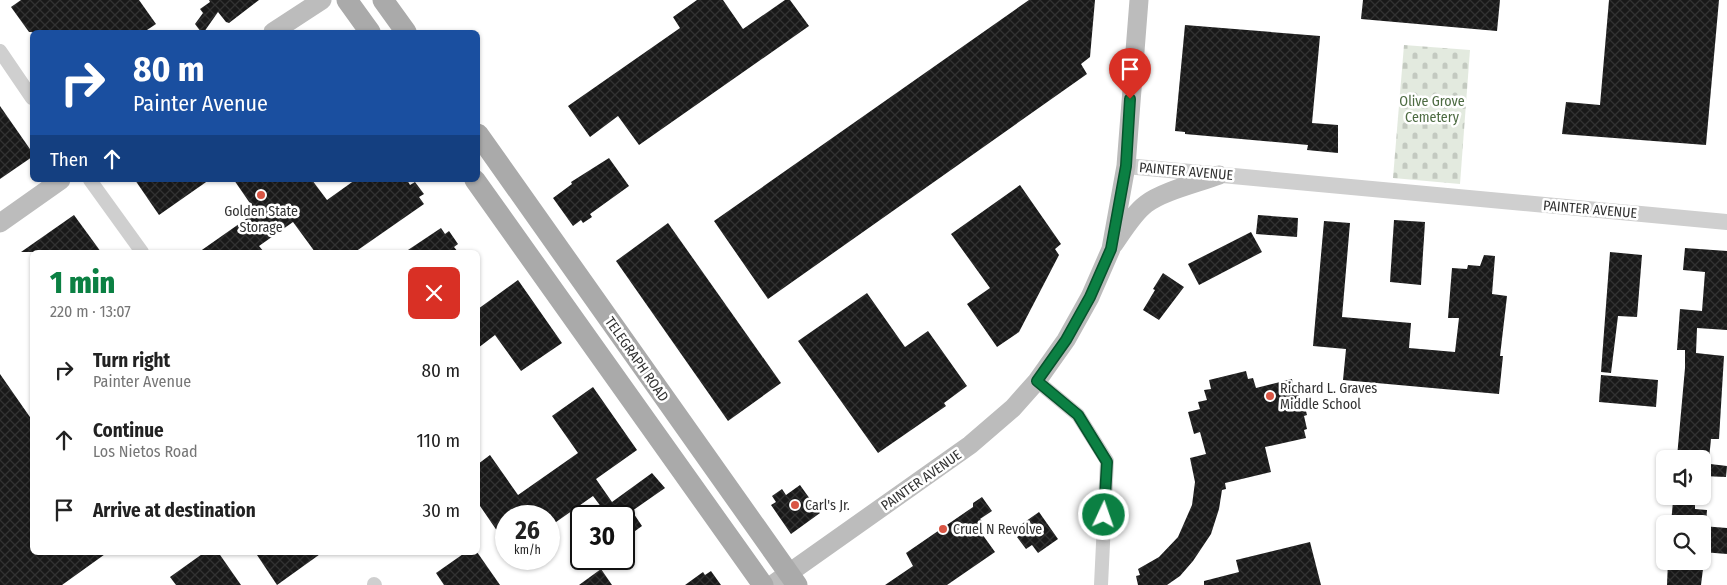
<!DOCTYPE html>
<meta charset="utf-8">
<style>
:root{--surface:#fff;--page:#f6f6f6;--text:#222;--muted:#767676;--accent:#0b8043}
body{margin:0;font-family:"Fira Sans Condensed",sans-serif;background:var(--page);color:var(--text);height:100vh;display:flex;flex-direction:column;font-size:19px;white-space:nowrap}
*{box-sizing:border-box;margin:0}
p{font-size:16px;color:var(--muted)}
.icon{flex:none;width:28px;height:28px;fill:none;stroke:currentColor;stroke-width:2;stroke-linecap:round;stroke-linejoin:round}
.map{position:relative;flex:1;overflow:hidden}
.drawer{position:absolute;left:30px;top:250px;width:450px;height:305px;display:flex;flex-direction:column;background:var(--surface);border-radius:8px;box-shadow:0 1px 4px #0004}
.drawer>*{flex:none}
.guide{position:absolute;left:30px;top:30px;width:450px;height:152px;border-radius:8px;box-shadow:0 1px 4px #0004;background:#1a4fa0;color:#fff;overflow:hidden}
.buttons{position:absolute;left:1656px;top:450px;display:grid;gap:10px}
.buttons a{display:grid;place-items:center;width:55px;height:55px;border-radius:8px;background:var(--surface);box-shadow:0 1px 4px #0004;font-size:25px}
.speed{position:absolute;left:495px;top:505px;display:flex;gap:10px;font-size:25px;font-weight:700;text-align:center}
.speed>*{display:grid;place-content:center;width:65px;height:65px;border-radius:50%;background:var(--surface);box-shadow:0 1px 4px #0004;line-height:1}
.speed small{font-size:12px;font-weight:400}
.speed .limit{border:2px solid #111;border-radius:8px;background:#fff;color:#111}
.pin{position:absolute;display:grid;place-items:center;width:42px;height:42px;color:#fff;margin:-51px -21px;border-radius:50% 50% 50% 0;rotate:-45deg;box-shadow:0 0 5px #0007}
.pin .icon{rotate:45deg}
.me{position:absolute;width:55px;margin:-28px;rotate:3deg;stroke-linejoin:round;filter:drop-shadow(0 0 4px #0008)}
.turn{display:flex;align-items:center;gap:18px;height:105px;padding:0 20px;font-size:22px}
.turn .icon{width:65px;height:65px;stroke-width:2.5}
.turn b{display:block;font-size:35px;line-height:42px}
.then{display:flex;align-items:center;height:48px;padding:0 20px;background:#0003;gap:10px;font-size:19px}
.round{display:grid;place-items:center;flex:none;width:52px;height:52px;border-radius:8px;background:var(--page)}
.head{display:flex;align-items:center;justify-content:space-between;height:85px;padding:0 20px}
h1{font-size:30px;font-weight:800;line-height:38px;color:var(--accent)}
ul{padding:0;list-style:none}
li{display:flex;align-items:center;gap:15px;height:70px;padding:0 20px}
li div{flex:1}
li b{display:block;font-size:19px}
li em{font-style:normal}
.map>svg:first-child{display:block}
.cemetery{fill:url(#cemetery-stones)}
.building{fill:url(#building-cross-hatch)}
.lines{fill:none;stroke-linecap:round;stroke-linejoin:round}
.minor{stroke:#cfcfcf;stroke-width:14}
.tertiary{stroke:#cfcfcf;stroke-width:16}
.secondary{stroke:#bcbcbc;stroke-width:19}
.primary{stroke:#aaa;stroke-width:21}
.route-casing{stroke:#07532c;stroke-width:12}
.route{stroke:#0b8043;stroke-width:9}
.poi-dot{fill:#d95645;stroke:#fff;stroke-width:2}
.labels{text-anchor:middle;stroke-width:5;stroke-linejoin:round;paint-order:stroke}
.park-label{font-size:14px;fill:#4d6b42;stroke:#fff}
.street-label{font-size:14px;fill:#323232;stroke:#fff}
.poi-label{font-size:14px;fill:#323232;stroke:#fff;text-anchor:start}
</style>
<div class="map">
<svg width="1727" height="585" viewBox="0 0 1727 585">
<defs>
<pattern id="cemetery-stones" width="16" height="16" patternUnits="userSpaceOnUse" patternTransform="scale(1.25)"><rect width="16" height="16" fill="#e3eadf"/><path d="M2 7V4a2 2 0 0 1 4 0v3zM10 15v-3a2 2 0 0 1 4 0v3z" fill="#c3c9c0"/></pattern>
<pattern id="building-cross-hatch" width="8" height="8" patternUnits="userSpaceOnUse" patternTransform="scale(1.25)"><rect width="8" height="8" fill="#191919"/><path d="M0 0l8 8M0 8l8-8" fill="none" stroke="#323232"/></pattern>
</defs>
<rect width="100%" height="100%" fill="#fff"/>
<path class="cemetery" d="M1404,45L1470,50L1460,184L1393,178Z"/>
<g class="building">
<path d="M21,0H139L156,24L144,32H29L11,7Z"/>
<path d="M209,0H259L229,23L226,22L218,12L204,32H201L195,24L203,13L200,9L210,2Z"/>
<path d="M697,0H723L743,29L785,0H790L809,26L639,145L618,116L590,137L568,106L680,28L673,17Z"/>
<path d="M1029,0H1095L1090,57L1081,64L1087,74L768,299L714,221Z"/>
<path d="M1363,0H1500L1497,31L1361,19Z"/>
<path d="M1609,0H1719L1706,145L1562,134L1566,102L1600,105Z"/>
<path d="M1185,25L1320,36L1312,123L1338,125V153L1307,150L1308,145L1185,134V132L1175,131Z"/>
<path d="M0,106L32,152V157L0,179Z"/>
<path d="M609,158L629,186L590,214L592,217L583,223L581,220L573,226L553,198L572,184L571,182Z"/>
<path d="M135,180H209L159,215Z"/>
<path d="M234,180H312L327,200L355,180H407L410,185L415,182L424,194L419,197L424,204L355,252H315L293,222L259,246L264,252H199L256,212Z"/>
<path d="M1020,185L1061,244L1055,249L1059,255L1019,332L997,347L967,304L990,288L951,234Z"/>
<path d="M74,215L101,252H21Z"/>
<path d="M1258,215L1298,218L1297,237L1256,234Z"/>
<path d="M1394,220L1425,222L1421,285L1390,282Z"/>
<path d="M1324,221L1350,223L1342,317L1411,323L1409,348L1455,352L1459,318H1448L1452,268L1467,269L1468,265L1480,266L1484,255L1495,256L1492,294L1507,296L1500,356H1503L1499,394L1343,380L1346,349L1313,346Z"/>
<path d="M668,223L781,383L728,421L616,261Z"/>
<path d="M441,228L445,234L449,231L458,244L454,247L458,252H405Z"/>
<path d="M1251,232L1262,252L1199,285L1188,264Z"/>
<path d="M1685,248L1727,251V330L1697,328L1696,353L1724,356L1719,439H1711L1709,459L1677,457L1685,368V350H1677L1680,309L1702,311L1705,272L1683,270Z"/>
<path d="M1610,252L1642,255L1637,317L1618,316L1611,373L1601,372Z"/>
<path d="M1163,273L1184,287L1159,320L1143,310L1155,290L1153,289Z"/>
<path d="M518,280L562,343L521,371L495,335L478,348V309Z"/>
<path d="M867,293L905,347L928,331L967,386L944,403L946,406L878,453L798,341Z"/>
<path d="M1246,371L1248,379L1253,378L1256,388L1292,379L1293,387L1297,386L1300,400L1303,399L1307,415L1304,416L1307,429L1304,430L1306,438L1265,447L1271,472L1225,483L1226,489L1222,490L1219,509L1211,534L1193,561L1180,576L1167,585H1138L1136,576L1140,575L1138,569L1159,557L1178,537L1192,505L1195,482L1190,458L1206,454L1200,432L1194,434L1188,412L1200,409L1198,402L1207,400L1204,390L1211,389L1209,380Z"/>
<path d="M0,374L32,420V552H108L62,585H0Z"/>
<path d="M1601,375L1658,380L1656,407L1599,402Z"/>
<path d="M593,387L637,450L596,479L612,502L652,473L665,488L632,511L642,526L624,539V516H608L593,496L549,527V516H506V544L478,503V464L490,455L518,495L578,453L552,416Z"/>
<path d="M1702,463L1727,466L1726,477L1702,476Z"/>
<path d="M800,485L820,513L791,534L771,505L776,502L772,496L782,489L786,495Z"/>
<path d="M982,497L992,511L980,519L983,522L977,527L995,552L947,585H885L913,566L906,553L973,507V503Z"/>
<path d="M1673,501L1695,503V509L1707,510L1706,524H1671Z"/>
<path d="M1039,512L1058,539L1038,553L1032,545L1026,549L1017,537L1023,533L1019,526Z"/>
<path d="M1702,526L1727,528V554L1702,552Z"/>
<path d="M1310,542L1321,585H1204V581L1239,572L1236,560Z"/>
<path d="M205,552H218L241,585H176L170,577Z"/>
<path d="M255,552H323L277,585Z"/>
<path d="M466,552H477L500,585H444L436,573Z"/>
<path d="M1668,561H1704L1701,585H1667Z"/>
<path d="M601,569L612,585H579Z"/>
<path d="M711,571L721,585H685L703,572L705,575Z"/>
</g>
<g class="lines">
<g class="minor">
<path d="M0,51L32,98"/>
<path d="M90,180L142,252"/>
<path d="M1037,381L1078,415L1107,461L1101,585"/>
<path d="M374,584L375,585"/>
</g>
<path class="tertiary" d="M1126,166L1727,222"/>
<g class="secondary">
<path d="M273,32L322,0"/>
<path d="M0,223L61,180"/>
<path d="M1114,244C1124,230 1133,214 1146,204C1163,191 1198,183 1219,175"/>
<path d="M772,585L970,445L1013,408L1037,381L1066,340L1090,297L1111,249L1126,166L1139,0"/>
</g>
<g class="primary">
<path d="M347,0L370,32"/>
<path d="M383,0L406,32"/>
<path d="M478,134L797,585"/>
<path d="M475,180L763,585"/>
</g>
</g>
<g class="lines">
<g class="route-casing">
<path id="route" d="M1104,515L1107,462L1078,415L1037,381L1066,340L1090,297L1111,249L1126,166L1130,99"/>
</g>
<use href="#route" class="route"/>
</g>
<g class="poi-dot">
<circle cx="261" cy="195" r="5"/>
<circle cx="1270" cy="396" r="5"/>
<circle cx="795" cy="505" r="5"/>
<circle cx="943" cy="529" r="5"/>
</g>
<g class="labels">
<g class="park-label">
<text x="1432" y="106">Olive Grove<tspan x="1432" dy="16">Cemetery</tspan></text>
</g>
<g class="street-label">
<text transform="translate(1186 171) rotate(5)" y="5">PAINTER AVENUE</text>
<text transform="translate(1590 209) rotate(5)" y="5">PAINTER AVENUE</text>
<text transform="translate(637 359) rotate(55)" y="5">TELEGRAPH ROAD</text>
<text transform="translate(921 480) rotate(-35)" y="5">PAINTER AVENUE</text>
</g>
<g class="poi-label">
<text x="261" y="216" text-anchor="middle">Golden State<tspan x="261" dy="16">Storage</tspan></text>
<text x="1280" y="393">Richard L. Graves<tspan x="1280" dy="16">Middle School</tspan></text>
<text x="805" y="510">Carl's Jr.</text>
<text x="953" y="534">Cruel N Revolve</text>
</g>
</g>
</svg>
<div class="buttons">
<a><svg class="icon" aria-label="sound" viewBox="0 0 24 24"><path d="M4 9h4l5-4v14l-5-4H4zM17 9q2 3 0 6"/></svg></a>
<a><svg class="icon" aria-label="search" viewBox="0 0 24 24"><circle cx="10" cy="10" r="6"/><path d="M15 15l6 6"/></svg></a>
</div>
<div class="speed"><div>26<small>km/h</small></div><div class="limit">30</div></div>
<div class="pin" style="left:1130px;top:99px;background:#d93025"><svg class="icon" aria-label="arrive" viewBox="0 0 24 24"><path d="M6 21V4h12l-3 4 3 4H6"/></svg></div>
<svg class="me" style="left:1104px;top:515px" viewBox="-20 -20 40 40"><circle r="17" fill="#0b8043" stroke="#fff" stroke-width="3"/><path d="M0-11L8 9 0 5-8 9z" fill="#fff"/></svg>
<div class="guide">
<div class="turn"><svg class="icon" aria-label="right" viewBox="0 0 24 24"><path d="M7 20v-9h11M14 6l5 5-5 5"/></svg><div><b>80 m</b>Painter Avenue</div></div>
<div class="then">Then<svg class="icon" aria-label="ahead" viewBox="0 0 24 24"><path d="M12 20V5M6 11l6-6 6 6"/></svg></div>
</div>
<section class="drawer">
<div class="head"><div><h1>1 min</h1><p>220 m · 13:07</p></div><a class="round" style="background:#d93025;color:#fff"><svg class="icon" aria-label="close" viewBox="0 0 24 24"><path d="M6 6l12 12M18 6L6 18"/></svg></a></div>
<ul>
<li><svg class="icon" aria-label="right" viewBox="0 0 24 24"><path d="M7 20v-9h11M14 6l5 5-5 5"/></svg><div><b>Turn right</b><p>Painter Avenue</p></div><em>80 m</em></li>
<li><svg class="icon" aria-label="ahead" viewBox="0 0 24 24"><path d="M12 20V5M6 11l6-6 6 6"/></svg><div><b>Continue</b><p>Los Nietos Road</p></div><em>110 m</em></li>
<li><svg class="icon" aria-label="arrive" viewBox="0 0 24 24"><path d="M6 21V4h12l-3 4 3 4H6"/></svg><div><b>Arrive at destination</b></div><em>30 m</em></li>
</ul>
</section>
</div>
